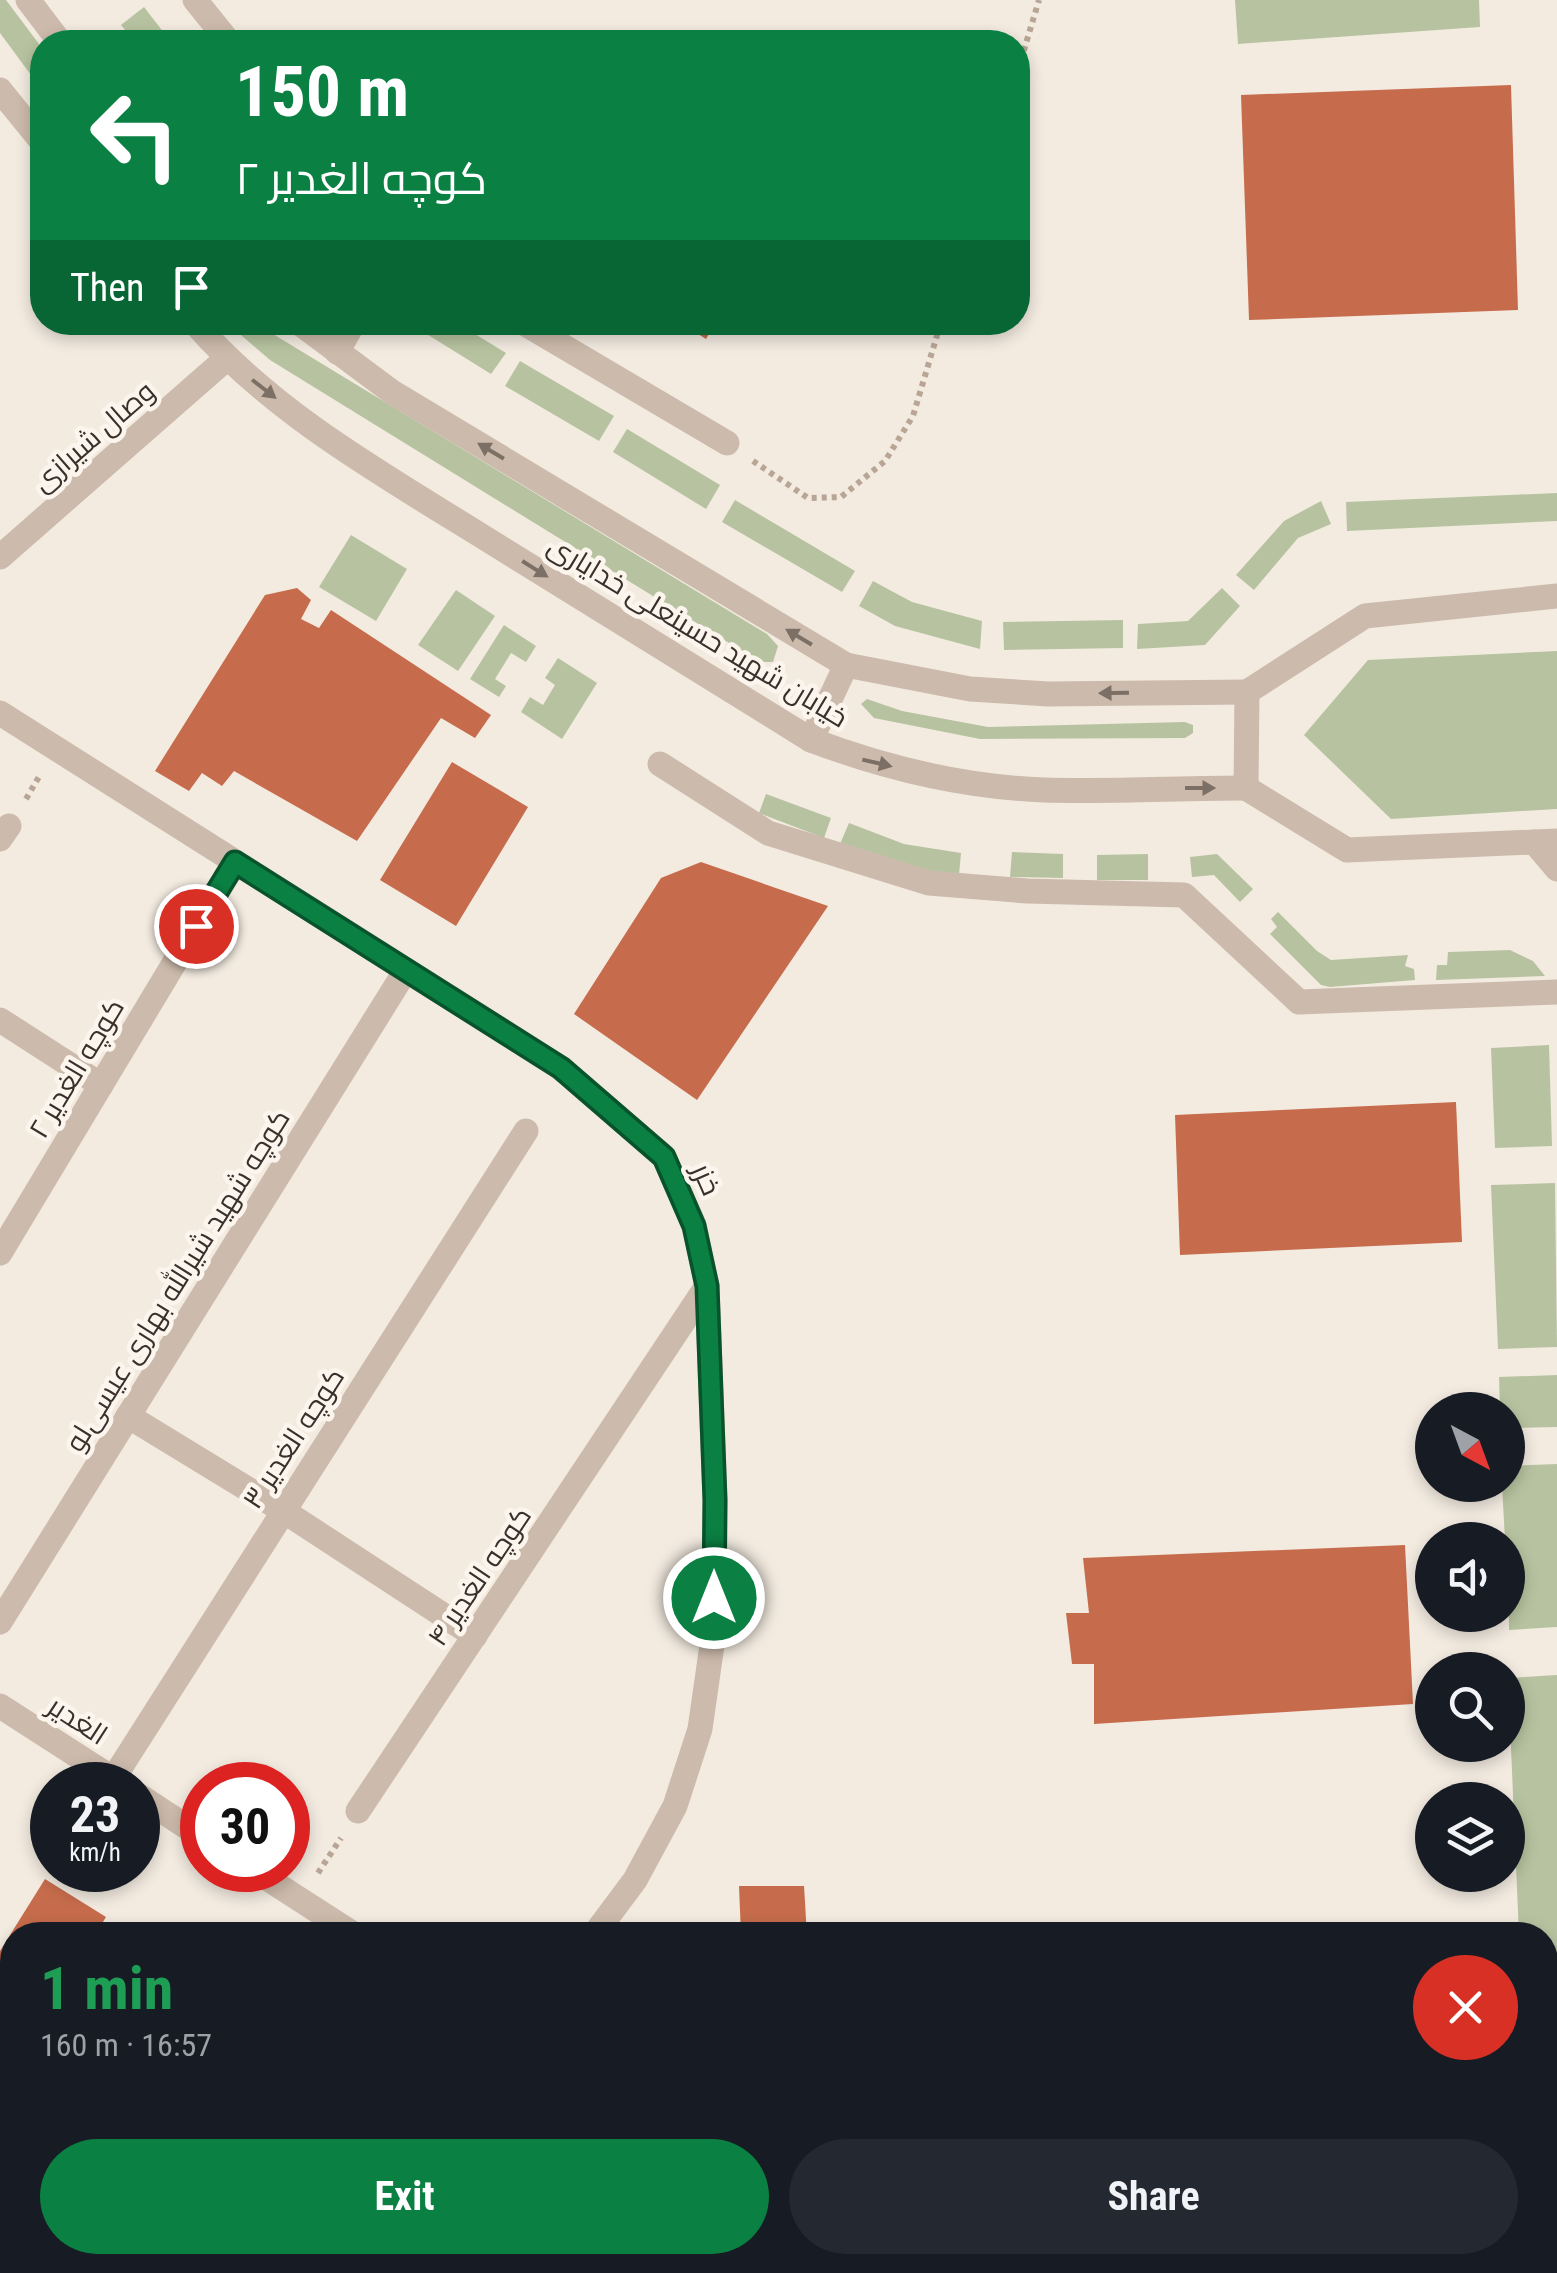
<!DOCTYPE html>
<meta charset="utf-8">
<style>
:root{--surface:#171b24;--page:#242831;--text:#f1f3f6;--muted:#9ea1a6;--accent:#0b8043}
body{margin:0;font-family:"Roboto Condensed",Cairo,sans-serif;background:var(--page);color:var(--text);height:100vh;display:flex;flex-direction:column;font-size:38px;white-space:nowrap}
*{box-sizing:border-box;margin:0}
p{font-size:32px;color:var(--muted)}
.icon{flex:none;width:55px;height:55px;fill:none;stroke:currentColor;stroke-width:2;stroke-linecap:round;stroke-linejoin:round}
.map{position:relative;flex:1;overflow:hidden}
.side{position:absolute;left:0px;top:1922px;width:1558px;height:352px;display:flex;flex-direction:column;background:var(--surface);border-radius:40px 40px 0 0;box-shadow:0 5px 15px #0003}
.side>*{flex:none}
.guide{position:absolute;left:30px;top:30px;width:1000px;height:305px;border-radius:40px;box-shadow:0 5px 15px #0003;background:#0b8043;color:#fff;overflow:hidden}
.needle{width:65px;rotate:139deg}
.buttons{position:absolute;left:1415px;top:1392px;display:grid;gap:20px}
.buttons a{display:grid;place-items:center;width:110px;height:110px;border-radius:50%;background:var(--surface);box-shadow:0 5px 15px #0003;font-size:50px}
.speed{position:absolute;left:30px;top:1762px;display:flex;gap:20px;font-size:50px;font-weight:700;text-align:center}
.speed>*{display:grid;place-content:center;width:130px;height:130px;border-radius:50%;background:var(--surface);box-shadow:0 5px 15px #0003;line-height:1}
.speed small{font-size:25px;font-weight:400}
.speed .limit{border:15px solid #d22;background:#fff;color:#111}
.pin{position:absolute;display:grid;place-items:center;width:85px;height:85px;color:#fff;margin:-42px;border:5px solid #fff;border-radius:50%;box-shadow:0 2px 10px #0007}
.me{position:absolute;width:110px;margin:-55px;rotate:0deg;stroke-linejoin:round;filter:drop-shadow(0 0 8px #0008)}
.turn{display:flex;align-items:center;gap:35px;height:210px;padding:0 40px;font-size:45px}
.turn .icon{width:130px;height:130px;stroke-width:2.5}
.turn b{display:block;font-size:70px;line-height:85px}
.then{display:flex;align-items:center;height:95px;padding:0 40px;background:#0003;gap:20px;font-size:38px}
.round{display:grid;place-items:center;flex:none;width:105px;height:105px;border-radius:52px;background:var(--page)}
.head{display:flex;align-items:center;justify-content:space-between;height:170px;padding:0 40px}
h1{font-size:60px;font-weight:700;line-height:75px;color:#1e9e55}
.primary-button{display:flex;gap:20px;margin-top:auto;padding:20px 40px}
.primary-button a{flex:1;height:115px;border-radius:60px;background:var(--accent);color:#fff;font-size:40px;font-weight:700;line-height:115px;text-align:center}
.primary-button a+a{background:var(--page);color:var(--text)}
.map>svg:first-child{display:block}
.green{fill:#b7c3a0}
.building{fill:#c66c4c}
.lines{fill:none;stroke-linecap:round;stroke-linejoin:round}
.path{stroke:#b8a596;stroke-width:6;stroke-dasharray:5 5;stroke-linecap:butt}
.minor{stroke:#ccbbac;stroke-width:25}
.oneway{fill:#7c6f65}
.route-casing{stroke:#07532c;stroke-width:25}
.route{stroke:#0b8043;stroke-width:18}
.labels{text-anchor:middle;stroke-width:9;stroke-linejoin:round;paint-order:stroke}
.street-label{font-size:28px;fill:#3a302b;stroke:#fbf5ed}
</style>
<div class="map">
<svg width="1557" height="2273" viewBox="0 0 1557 2273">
<rect width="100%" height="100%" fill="#f3ebe0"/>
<g class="green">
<path d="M0,0H6L42,48V90L0,33Z"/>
<path d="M1235,0H1479L1480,27L1238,44Z"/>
<path d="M144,7L171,42H135L121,25Z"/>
<path d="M227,323H259L268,331L767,634L778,646L773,662H760L270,360Z"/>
<path d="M409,323H457L506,353L491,374Z"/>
<path d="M520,361L614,416L599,441L505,386Z"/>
<path d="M627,429L720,485L706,509L613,452Z"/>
<path d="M1557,493V521L1347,531L1346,502Z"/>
<path d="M735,500L855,571L842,592L722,522Z"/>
<path d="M1321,501L1331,524L1298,538L1254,590L1236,575L1284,521Z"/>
<path d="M351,535L407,569L376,621L319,587Z"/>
<path d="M873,581L912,602L982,621L980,649L895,626L859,606Z"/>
<path d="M1222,588L1240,606L1205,645L1137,649L1138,624L1188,621Z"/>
<path d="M456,590L495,616L458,671L418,645Z"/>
<path d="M1123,620V648L1004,650L1003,622Z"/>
<path d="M504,625L536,646L526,662L511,653L495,679L506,686L499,697L470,679Z"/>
<path d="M1557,651V809L1391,819L1304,735L1368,660Z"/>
<path d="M558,658L597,683L562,739L521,712L530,697L543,705L555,685L545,678Z"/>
<path d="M867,699L902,711L988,727L1185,722L1193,725V733L1185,738L980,739L874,718L861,704Z"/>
<path d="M766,794L831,818L824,838L759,813Z"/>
<path d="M849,823L904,844L961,853L959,875L896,866L840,844Z"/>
<path d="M1012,852L1063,854V878L1010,877Z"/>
<path d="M1148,854V880H1097V855Z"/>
<path d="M1217,854L1253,889L1240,902L1214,875L1192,877L1190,857Z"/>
<path d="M1278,912L1317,951L1331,960L1408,955L1405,966L1414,969L1415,980L1330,987L1321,985L1270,934L1277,927L1271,919Z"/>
<path d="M1510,950L1533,961L1545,976L1436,980L1437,965H1447L1448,952Z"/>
<path d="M1549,1045L1552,1146L1495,1148L1491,1048Z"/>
<path d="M1555,1183L1557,1347L1498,1349L1491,1185Z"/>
<path d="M1557,1375V1427L1508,1428V1410H1500L1499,1377Z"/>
<path d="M1557,1464V1627L1509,1630L1508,1540H1505L1502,1485H1508V1466Z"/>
<path d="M1557,1675V2151H1545V1935H1519L1508,1678Z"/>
<path d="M1545,2207H1557V2273H1527V2263L1545,2262Z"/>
</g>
<g class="building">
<path d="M1511,85L1518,310L1249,320L1241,95Z"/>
<path d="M679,322H716L706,339Z"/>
<path d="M297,588L311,600L301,619L319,628L331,610L491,715L475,738L441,718L357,841L234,771L222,786L202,773L189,791L155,771L265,595Z"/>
<path d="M452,762L528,807L456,926L380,880Z"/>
<path d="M701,862L828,906L697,1100L574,1014L661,878Z"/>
<path d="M1456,1102L1462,1242L1180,1255L1175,1115Z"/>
<path d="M1405,1545L1413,1704L1094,1724V1664H1072L1066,1613H1089L1083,1558Z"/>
<path d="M45,1879L106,1917L95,1935H12V2067L0,2087V1951Z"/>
<path d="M739,1886H804L807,1935H741Z"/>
<path d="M236,2262H314L308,2273H253Z"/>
<rect x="894" y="2262" width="396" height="11"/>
<rect x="1353" y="2262" width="116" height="11"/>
</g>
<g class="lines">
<g class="path">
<path d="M1018,70L1039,0"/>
<path d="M753,461L808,498L841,497L885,461L913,416L941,322"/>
<path d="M26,799L40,775"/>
<path d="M318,1873L341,1838"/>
</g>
<g class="minor">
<path d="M28,0L60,42"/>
<path d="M195,0L229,42"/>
<path d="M0,90L42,142"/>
<path d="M194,322C272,412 380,473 480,535C590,603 700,672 811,740C885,768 965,787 1044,790C1111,792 1179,788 1246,788"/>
<path d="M298,322L392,392L846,665L970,689L1048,694L1247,692"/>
<path d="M522,322L727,443"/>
<path d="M337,352L354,322"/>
<path d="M0,557L226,359"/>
<path d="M1557,596L1365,616L1247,692L1246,788L1347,850L1557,841"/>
<path d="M0,713L561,1068L664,1157L694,1225L707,1286L715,1501L714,1631L700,1729L675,1806L635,1880L594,1935"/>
<path d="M811,740L846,665"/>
<path d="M660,764L768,833L929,883L1027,891L1184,895L1299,1002L1557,992"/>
<path d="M0,839L9,826"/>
<path d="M1534,842L1557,869"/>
<path d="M0,1020L101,1085"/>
<path d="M0,1253L235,862"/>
<path d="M128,1416L282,1510L475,1636"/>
<path d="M0,1622L406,970"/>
<path d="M0,1706L123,1785"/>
<path d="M113,1779L526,1131"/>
<path d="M138,1795L202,1837"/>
<path d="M358,1811L707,1286"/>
<path d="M254,1870L355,1935"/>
<path d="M779,2262L786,2273"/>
<path d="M374,2273L380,2262"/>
</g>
</g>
<defs><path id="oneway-solid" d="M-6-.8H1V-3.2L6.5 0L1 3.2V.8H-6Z" transform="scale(2.5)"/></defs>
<g class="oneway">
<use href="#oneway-solid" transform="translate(264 389) rotate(38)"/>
<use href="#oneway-solid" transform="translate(491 451) rotate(-149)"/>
<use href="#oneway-solid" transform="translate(535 569) rotate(32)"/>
<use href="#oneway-solid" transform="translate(799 637) rotate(-149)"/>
<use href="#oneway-solid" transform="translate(1114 693) rotate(179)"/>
<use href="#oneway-solid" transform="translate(877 763) rotate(13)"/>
<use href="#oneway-solid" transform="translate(1200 788)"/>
</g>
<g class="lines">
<g class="route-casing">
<path id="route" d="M196,926L235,862L561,1068L664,1157L694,1226L707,1286L715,1500L714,1598"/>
</g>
<use href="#route" class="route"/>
</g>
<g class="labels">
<g class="street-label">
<text transform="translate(93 436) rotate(-41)" y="10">وصال شیرازی</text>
<text transform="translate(698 631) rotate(31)" y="10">خیابان شهید حسینعلی خدایاری</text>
<text transform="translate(76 1068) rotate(-59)" y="10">کوچه الغدیر ۲</text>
<text transform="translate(707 1179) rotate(66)" y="10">خزر</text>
<text transform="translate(177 1280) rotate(-58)" y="10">کوچه شهید شیرالله بهاری عیسی‌لو</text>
<text transform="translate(293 1438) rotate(-57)" y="10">کوچه الغدیر ۳</text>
<text transform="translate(479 1576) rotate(-56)" y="10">کوچه الغدیر ۴</text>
<text transform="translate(78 1720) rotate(33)" y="10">الغدیر</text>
</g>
</g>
</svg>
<div class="buttons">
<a><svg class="needle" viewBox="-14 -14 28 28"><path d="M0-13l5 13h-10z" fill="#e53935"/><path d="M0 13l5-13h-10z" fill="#9ea1a6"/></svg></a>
<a><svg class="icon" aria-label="sound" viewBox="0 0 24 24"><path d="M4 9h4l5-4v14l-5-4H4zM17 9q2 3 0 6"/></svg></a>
<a><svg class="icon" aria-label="search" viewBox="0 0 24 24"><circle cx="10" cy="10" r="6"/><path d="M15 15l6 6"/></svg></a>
<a><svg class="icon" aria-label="layers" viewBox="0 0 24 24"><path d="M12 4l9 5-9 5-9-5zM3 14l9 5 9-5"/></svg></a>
</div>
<div class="speed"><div>23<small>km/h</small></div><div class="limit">30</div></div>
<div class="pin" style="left:196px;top:926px;background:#d93025"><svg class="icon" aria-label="arrive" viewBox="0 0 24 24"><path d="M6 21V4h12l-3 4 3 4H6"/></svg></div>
<svg class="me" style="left:714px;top:1598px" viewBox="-20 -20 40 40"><circle r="17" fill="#0b8043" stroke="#fff" stroke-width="3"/><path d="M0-11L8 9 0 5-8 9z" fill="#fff"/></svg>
<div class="guide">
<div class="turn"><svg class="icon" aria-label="left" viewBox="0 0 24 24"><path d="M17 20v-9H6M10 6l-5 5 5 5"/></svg><div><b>150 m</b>کوچه الغدیر ۲</div></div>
<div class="then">Then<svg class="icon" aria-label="arrive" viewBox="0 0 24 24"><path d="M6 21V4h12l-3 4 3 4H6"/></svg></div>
</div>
<section class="side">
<div class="head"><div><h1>1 min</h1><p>160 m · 16:57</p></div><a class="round" style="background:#d93025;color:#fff"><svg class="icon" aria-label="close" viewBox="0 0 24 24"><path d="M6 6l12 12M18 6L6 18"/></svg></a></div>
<div class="primary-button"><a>Exit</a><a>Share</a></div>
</section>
</div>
